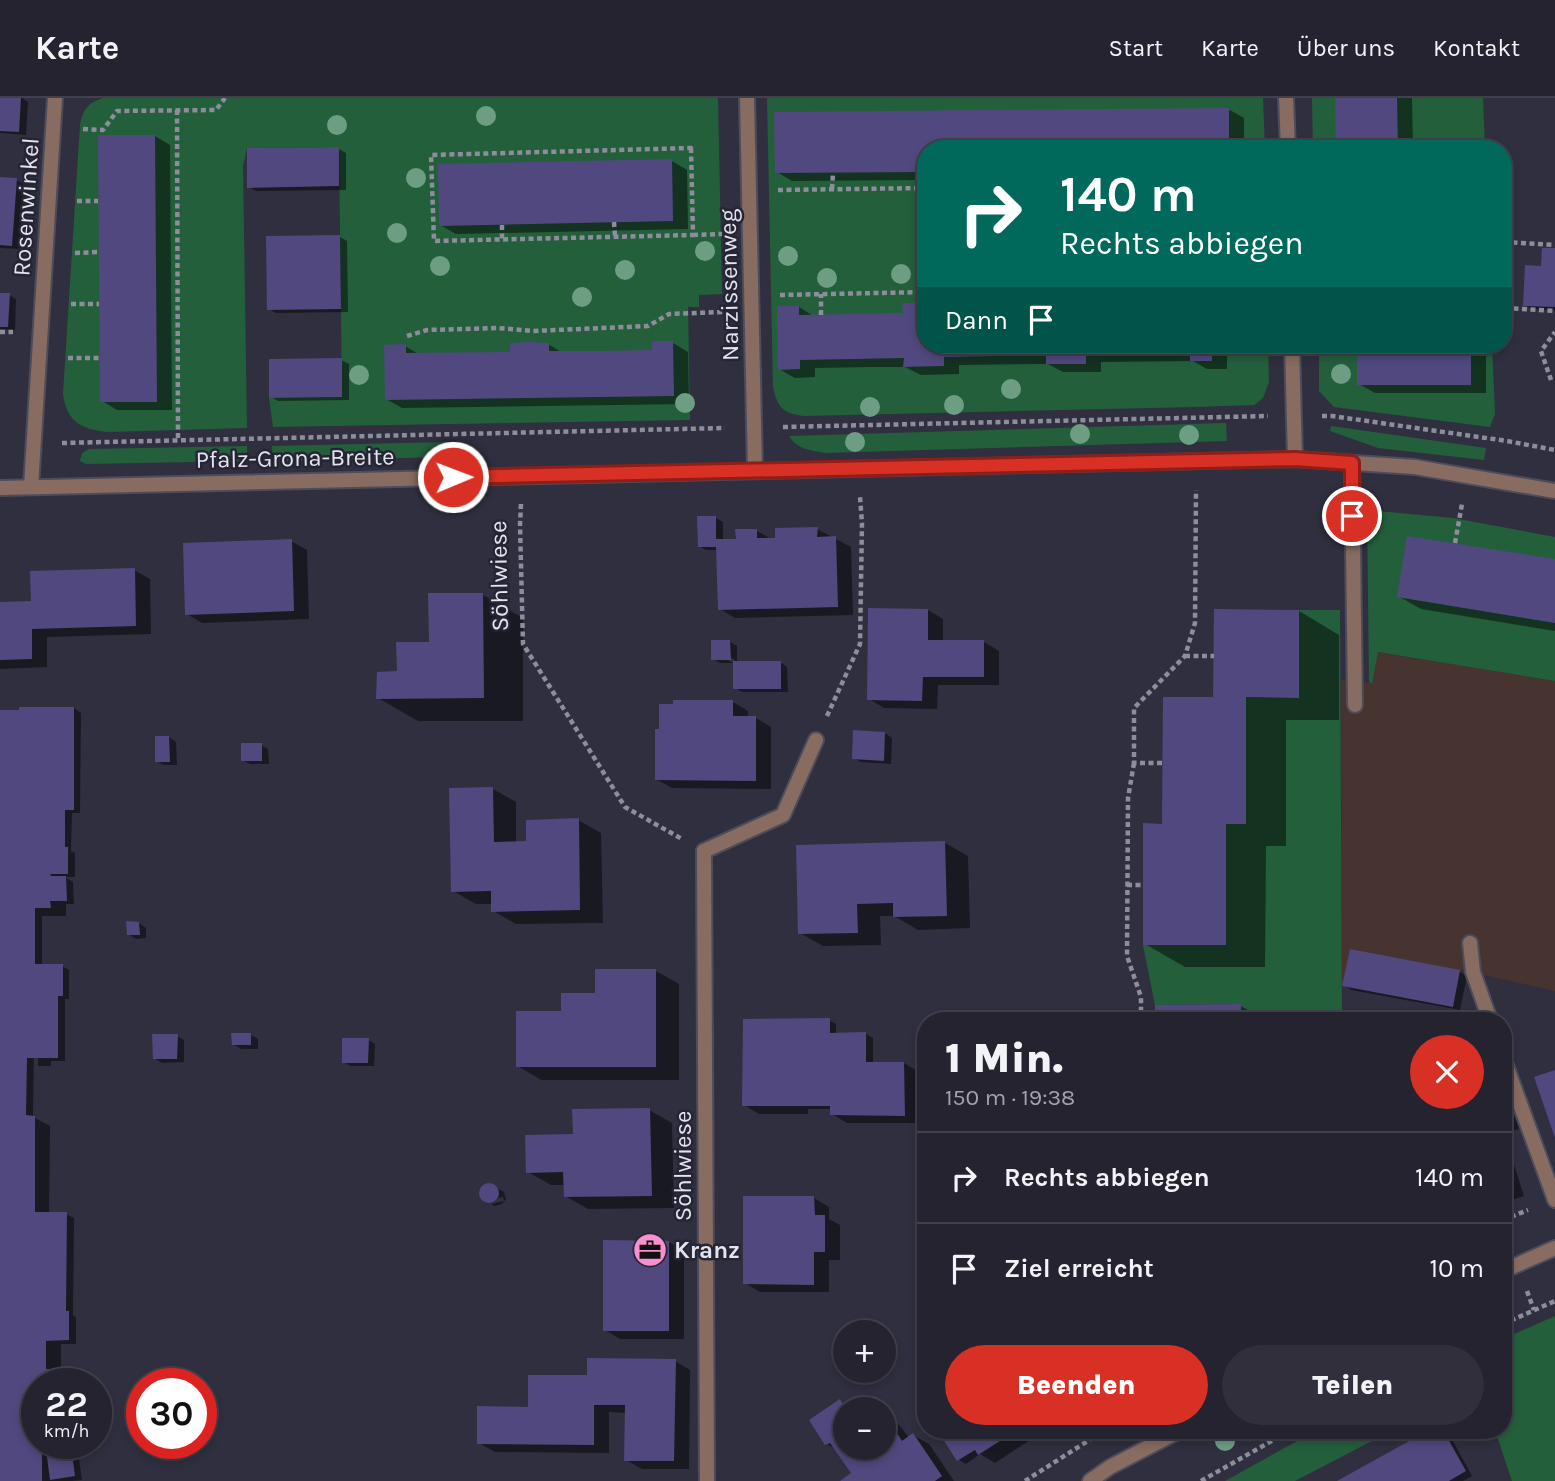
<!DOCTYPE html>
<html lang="de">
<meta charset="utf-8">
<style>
:root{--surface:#24232f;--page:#302f3b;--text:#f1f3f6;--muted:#a3a4aa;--line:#41404b;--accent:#d93025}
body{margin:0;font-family:Karla,sans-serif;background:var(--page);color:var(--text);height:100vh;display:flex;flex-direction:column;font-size:26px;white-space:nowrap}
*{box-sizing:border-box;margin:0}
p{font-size:23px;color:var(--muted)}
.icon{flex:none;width:38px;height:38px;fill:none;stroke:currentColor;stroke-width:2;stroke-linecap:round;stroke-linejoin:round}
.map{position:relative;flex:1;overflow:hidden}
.details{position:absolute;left:917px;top:914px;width:595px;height:427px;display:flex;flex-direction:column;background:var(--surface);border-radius:28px;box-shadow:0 4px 10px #0003,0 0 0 2px var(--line)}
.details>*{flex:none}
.hud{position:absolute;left:917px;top:42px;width:595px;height:214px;border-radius:28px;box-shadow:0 4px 10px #0003,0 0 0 2px var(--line);background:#00695c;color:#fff;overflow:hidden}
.tools{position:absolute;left:833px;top:1222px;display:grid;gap:14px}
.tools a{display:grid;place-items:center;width:63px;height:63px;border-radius:50%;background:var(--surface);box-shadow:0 4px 10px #0003,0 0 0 2px var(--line);font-size:35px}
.speed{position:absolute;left:21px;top:1270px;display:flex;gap:14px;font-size:35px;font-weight:700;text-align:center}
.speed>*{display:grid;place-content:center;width:91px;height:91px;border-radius:50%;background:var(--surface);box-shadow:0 4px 10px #0003,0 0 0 2px var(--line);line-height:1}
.speed small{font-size:18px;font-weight:400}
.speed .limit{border:10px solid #d22;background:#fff;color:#111}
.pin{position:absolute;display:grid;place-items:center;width:60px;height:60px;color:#fff;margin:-30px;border:4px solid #fff;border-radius:50%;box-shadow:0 2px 7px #0007}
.me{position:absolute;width:77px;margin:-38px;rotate:89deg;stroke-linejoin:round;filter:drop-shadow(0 0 5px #0008)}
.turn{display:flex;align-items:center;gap:24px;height:147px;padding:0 28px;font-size:32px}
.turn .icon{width:91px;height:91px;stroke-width:2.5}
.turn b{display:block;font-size:49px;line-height:60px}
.then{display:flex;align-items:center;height:66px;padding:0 28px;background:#0003;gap:14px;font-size:26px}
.round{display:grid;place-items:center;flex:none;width:74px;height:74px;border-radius:37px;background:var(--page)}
.overview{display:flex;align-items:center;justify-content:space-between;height:119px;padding:0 28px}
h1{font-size:42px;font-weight:800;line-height:52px}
.cta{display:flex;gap:14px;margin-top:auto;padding:14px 28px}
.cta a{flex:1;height:80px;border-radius:42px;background:var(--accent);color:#fff;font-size:28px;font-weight:800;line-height:80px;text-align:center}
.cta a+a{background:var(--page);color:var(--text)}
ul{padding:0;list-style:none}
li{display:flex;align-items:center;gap:21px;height:91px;padding:0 28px;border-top:2px solid var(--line)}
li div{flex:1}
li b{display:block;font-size:26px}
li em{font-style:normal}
header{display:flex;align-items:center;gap:42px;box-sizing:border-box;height:98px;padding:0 35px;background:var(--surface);border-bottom:2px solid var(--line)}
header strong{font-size:33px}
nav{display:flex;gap:38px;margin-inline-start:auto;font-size:24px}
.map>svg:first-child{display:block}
.commercial{fill:#47332f}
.green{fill:#245f3c}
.shadow{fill:#0007}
.building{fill:#51487f}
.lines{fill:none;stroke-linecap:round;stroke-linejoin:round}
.service-casing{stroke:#4d4c5b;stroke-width:18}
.minor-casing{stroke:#4d4c5b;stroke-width:18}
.tertiary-casing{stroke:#4d4c5b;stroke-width:18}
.path{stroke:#8e8d9b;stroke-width:4.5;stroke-dasharray:5 3.5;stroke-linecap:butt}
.service{stroke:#886b61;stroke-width:14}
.minor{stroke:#886b61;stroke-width:14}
.tertiary{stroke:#886b61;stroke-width:14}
.tree{fill:#6d9e84}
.route-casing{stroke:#8d1f18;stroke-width:18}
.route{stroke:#d93025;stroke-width:12}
.labels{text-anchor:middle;stroke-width:5;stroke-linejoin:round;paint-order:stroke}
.street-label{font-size:24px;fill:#e4e3ee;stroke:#262535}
.poi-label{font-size:24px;font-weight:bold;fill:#e4e3ee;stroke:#262535;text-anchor:start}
</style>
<header>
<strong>Karte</strong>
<nav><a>Start</a><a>Karte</a><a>Über uns</a><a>Kontakt</a></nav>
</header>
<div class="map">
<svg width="1555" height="1383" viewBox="0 0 1555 1383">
<rect width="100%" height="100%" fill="#302f3f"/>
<path class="commercial" d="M1377,554L1555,583V893L1461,872L1453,909L1342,888L1341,582L1372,585Z"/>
<g class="green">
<path d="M103,0H718L722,196L699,197V209H688L690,322L273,329L269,300L342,299L339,49L247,50L243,68L247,330L108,334C82,331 67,325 63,296L80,27C83,11 88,5 103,0Z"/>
<path d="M767,0H1263L1265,51H926V247H1268L1269,284L1263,300L1254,307L1195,309L804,318C782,315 778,310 773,289Z"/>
<path d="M1312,0H1483L1485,51H1313Z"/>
<path d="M1319,247H1492L1495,316L1490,329L1334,309L1319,293Z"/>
<path d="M1226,325L1227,343L825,355C810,352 798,352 789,338Z"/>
<path d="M1331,328L1486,350L1484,362L1378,350L1330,333Z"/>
<path d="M449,344V359L273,363L272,348Z"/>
<path d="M247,348V363L86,366L80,363L82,355L89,351Z"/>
<path d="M1367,412L1453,420L1555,439V583L1378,554L1372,586L1369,584Z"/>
<path d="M1299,512H1340L1342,922H1241V906L1155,907L1143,847H1226V726L1246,725V599L1299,600Z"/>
<path d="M1555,1218V1383H1512L1495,1332H1503V1241Z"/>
<path d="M1317,1332H1393L1295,1383H1225Z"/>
</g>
<g class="shadow">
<path d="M0,0H22L28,4L26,37L0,35Z"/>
<path d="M1336,0H1412L1413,51H1337Z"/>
<path d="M1228,11L1244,20V51H926V82L792,83L777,74L776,16Z"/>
<path d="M155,38L170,47L172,312H117L102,303Z"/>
<path d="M339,51L346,55V92L256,93L249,89Z"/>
<path d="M672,63L687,72L688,131L456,136L440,127Z"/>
<path d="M0,81L16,82L24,86L19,151L0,150Z"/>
<path d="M340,139L347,143L348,214L276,215L269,211Z"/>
<path d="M1555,152V212L1532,211L1525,207L1543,170Z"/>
<path d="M0,197H9L16,201L15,232L0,231Z"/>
<path d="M799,209L815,219L926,247H1227V271H1207L1193,263L1101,264V274H1063L1048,266L959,267V276L921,277L905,269H870L815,270V279L795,280L779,271V210Z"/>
<path d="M673,245L688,254L689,306L402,310L386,301L405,248L420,257L511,255L548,246L563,255L654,253Z"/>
<path d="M1359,247H1486V295H1375L1359,286Z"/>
<path d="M341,262L349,266V302L278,303L271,299Z"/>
<path d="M716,420L723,424V443L737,442L757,433L773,442L817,431L851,449L853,517L735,520L720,511L718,452H706L699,448Z"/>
<path d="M291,443L307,452L309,521L202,525L187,516Z"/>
<path d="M1555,463V533L1421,511L1398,498Z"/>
<path d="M134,472L150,481L151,536L47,539V569L0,571V506L33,505Z"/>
<path d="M483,497L523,520V623H418L378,600L399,575Z"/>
<path d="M928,512L943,521V544H984L999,553V587H938L937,611L884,610L869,601Z"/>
<path d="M1299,513L1339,537V622H1286V748H1266L1265,869H1185L1145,846L1164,727L1215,601Z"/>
<path d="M730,544L737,548V565L780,564L787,569L788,594H742L735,590V562L724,556L722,559L733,565H720L713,561Z"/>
<path d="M675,604H733L748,613V620H756L771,629V691L672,690L656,681L660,633L675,608Z"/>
<path d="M74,610L81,615L80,715H72L71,753L75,755V779H65L73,784L74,806H66V818H42V867L62,868L69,872V901H65V963H51V968H38L39,874H35L33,1019L50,1028L49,1116H66L74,1120L73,1217L76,1219V1246H61V1273H66L73,1277V1286H37V1346H49V1352L71,1349L78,1354L82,1382L72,1383H0V614Z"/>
<path d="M885,635L892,640L891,666L861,664L854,660Z"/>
<path d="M169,639L176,644L177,667H164L156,663Z"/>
<path d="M261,647L268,651L269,666H250L242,662Z"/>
<path d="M493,691L516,704V745H528L578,722L601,735L603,825L516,826L493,813V806H476L453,793Z"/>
<path d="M945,745L968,758L970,830L918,832L894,818H880L881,847L823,848L800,835Z"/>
<path d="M139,825L146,830V840L136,841L128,836Z"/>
<path d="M1351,853L1460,874L1467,878L1460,912L1351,892L1344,887Z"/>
<path d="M656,873L679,886V982H541L518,968L563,915L597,897Z"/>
<path d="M1241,908L1265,922H1157V909Z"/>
<path d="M829,922L836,926V936H866L873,940V965H904L919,974L920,1025H847L832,1016V1011H808V1016H759L744,1007Z"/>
<path d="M251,937L258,941V951H241L233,946Z"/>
<path d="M177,938L184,942V964L162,965L154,960Z"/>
<path d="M368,942L375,946L374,968H351L343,964Z"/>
<path d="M1503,986L1519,1031L1508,1034L1513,1049L1509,1051L1524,1098L1503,1105Z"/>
<path d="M649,1012L672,1025L674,1110L588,1111L565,1098V1087H551L528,1074L574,1038Z"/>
<path d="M489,1086L504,1094L506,1101L502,1106L495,1108L491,1106L504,1103L503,1099L487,1103L482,1100L480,1093L484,1088Z"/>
<path d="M814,1100L829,1109V1121L840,1127V1162H829V1194H760L745,1185Z"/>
<path d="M669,1144L684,1153V1241H620L605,1232Z"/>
<path d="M675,1263L690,1272L689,1371H642L626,1362L627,1315L609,1314V1355L495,1354L479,1345L588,1279Z"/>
<path d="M840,1303L849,1311H845V1349H884V1311H870L876,1306L884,1310L892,1323L900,1328L909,1340L913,1337L929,1346L954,1383H843L853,1376L834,1350L827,1346Z"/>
<path d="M961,1332H1045L995,1365L980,1356L966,1366L959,1362L945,1342Z"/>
<path d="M1433,1332H1447L1472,1378L1463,1383H1341Z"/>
</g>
<g class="building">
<path d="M0,0H21L19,34L0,33Z"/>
<path d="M1335,0H1397L1398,51H1336Z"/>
<path d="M1229,10V51H926V74L775,75L774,14Z"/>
<path d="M98,37H155L157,304H100Z"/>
<path d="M339,49V88L247,90V50Z"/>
<path d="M672,61L673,123L439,128L438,66Z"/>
<path d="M0,79L17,80L12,148L0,147Z"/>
<path d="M340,137L341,211L267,212L266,138Z"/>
<path d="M1542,150H1555V209L1523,208L1525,167L1541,168Z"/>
<path d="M0,195H10L8,229H0Z"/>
<path d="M902,205H926V247H1212V263H1190V255L1086,257V266H1046V257L944,259V268L903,269L904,260L800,262V271L778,272L777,208H799V217L903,215Z"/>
<path d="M652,243H673L674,298L385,302L384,247L406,246V255L510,254V245L530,244L549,245V253H603L652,252Z"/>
<rect x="1357" y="247" width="114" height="40"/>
<path d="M342,260V299L269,300V261Z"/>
<path d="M697,418H716V441H736L735,431H757V440H775V430L818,429L817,439L836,438L838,509L718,512L716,449H698Z"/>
<path d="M1407,438L1555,461V525L1397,499Z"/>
<path d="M292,441L294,513L185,517L183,445Z"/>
<path d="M135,470L136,528L32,531V561L0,562V504L31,503L30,473Z"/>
<path d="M428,495H483L484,600L376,601L377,574L397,573L396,544H429Z"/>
<path d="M868,510L928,511V542H984V579H923L922,603L867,602Z"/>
<path d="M1214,511L1299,512V600L1246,599V726H1226V847H1143V725L1162,726L1163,599H1213Z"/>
<path d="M711,542H730L731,562H711Z"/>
<rect x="733" y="563" width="48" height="28"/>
<path d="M673,602H733V618H756V683L655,682V631H659V606H673Z"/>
<path d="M19,609H74V712H65V749H68V776H50L51,778H66L67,803H50L51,810H35V866H63V898H58V960H27L26,1017L35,1018V1114H67L66,1213H69V1242L46,1243V1271H66V1286H37V1346H42V1383H0V612H19Z"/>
<path d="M853,632L885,634L884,663L852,661Z"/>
<path d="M155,638H169L170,664H155Z"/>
<rect x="241" y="645" width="21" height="18"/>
<path d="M493,689L494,744L526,743V722L579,720L580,812L491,814V793L451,794L449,690Z"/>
<path d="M945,743L947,818L893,819V805L857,806L858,835L798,836L796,747Z"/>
<path d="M126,823L139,824L140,837H127Z"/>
<path d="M1350,851L1460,872L1453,909L1342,888Z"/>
<path d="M595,871H656V969H516V913H561V895H595Z"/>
<path d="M1241,906V922H1155V907Z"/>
<path d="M830,920V935L866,934V964H904L905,1018L830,1017V1008H742L743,921Z"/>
<path d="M231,935H251V947H232Z"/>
<path d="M152,936H178L177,961H153Z"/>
<path d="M342,940H369L368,965H342Z"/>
<path d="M1555,972V1040L1534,979Z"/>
<path d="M1503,1001L1512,1027L1503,1030Z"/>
<path d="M650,1010L652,1098L564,1099L563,1074L526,1075L525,1037L573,1036L572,1011Z"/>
<circle cx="489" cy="1095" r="10"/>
<path d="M743,1098H814L815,1117H825V1154H814V1187L743,1186Z"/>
<path d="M603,1142L669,1143V1233H603Z"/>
<path d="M587,1260L676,1261L674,1363H624L625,1307H594V1347L477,1346V1308L528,1309V1277H587Z"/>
<path d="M840,1301L845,1310V1349H884V1315L902,1343L913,1335L942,1378L935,1383H840L851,1375L830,1345L825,1347L809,1322Z"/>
<path d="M958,1332H1017L978,1357L975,1352L957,1363L943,1341Z"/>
<path d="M1429,1332H1443L1466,1373L1449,1383H1337Z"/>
<path d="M71,1348L75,1378L50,1382L46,1351Z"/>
</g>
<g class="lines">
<g class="service-casing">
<g id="service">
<path d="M1352,365L1355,607"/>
<path d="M704,753L783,717L816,642"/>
<path d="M1470,845L1473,874L1490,922"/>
<path d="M1503,959L1555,1102"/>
</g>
</g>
<g class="minor-casing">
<g id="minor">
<path d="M747,0L755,373"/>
<path d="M1286,0L1288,51"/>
<path d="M1292,247L1295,361"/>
<path d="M31,389L55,0"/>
<path d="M0,390L1295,361L1415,369L1555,393"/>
<path d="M704,753L707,1383"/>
</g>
</g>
<g class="tertiary-casing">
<g id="tertiary">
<path d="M1503,1173L1555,1150"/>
<path d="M1090,1383L1110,1369L1181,1332"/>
</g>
</g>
<g class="path">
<path d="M177,12L178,342"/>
<path d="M83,31L103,32L117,13L216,12L225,0"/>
<path d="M691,50L693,137L434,143L431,57Z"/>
<path d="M832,91L833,75"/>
<path d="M778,92L926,90"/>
<path d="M77,103H98"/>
<path d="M614,124L615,139"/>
<path d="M502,127V141"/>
<path d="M693,137L722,136"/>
<path d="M1504,144L1555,147"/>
<path d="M75,155L98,154"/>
<path d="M780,197L926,194"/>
<path d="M71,206H99"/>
<path d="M1505,210L1555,213"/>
<path d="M821,217V196"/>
<path d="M0,234H13"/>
<path d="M407,238L427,232L498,230L533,233L648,228L669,216L723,214"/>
<path d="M68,260H99"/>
<path d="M1551,282L1541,253L1555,234"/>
<path d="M1322,318H1332L1507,343L1555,352"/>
<path d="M783,329L1268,318"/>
<path d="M62,345L725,330"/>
<path d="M521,406L520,427L523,546L625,709L682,741"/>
<path d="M1455,445L1462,406"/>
<path d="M1185,558H1214"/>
<path d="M827,618L860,546L862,425L860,399"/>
<path d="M1134,665L1128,700L1127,858L1141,899V922"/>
<path d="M1162,665H1134V610L1185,558L1195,525L1196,392"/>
<path d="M1127,787H1143"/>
<path d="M1503,1122L1528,1112"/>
<path d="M1503,1126L1508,1139"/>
<path d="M1527,1193L1534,1212"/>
<path d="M1503,1226L1555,1203"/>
<path d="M1025,1383L1105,1332"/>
<path d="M1201,1383L1291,1332"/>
</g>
<use href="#service" class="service"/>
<use href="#minor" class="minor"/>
<use href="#tertiary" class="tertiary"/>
</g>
<g class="tree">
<circle cx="486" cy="18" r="10"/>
<circle cx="337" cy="27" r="10"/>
<circle cx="416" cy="80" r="10"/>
<circle cx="397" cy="135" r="10"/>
<circle cx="705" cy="153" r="10"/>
<circle cx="788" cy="158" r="10"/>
<circle cx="440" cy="168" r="10"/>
<circle cx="625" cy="172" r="10"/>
<circle cx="901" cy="176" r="10"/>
<circle cx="827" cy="180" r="10"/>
<circle cx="582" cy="199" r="10"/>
<circle cx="1341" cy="276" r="10"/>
<circle cx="359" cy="277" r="10"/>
<circle cx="1011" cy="291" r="10"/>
<circle cx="685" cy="305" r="10"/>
<circle cx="954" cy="307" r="10"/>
<circle cx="870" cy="309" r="10"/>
<circle cx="1080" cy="336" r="10"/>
<circle cx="1189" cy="337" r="10"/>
<circle cx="855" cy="344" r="10"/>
<circle cx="1225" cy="1343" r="10"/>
</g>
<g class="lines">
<g class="route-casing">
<path id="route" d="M453,379L1295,361L1352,365V418"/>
</g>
<use href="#route" class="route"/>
</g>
<defs>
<g id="office-disc" transform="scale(1.75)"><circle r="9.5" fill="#f790ce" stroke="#262535"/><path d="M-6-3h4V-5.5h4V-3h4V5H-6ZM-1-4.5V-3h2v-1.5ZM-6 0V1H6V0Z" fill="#111"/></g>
</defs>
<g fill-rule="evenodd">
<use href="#office-disc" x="650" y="1152"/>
</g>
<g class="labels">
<g class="street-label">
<text transform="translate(26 109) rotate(-86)" y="8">Rosenwinkel</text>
<text transform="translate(729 187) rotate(-91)" y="8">Narzissenweg</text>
<text transform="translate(295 360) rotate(-1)" y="8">Pfalz-Grona-Breite</text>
<text transform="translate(499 478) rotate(-91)" y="8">Söhlwiese</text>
<text transform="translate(683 1068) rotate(-90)" y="8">Söhlwiese</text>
</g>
<g class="poi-label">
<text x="674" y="1160">Kranz</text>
</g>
</g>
</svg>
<div class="tools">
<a>+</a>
<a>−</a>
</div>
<div class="speed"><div>22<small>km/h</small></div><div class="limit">30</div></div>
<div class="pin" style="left:1352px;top:418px;background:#d93025"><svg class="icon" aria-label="arrive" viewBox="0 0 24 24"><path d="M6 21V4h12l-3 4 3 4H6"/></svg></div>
<svg class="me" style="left:453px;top:379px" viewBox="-20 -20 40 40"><circle r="17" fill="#d93025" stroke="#fff" stroke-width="3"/><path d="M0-11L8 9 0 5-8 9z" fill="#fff"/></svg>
<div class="hud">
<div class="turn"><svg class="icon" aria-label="right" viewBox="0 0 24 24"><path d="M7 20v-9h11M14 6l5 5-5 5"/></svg><div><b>140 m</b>Rechts abbiegen</div></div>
<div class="then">Dann<svg class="icon" aria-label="arrive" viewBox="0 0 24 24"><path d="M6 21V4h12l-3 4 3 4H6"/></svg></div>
</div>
<section class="details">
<div class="overview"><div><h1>1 Min.</h1><p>150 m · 19:38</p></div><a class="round" style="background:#d93025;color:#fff"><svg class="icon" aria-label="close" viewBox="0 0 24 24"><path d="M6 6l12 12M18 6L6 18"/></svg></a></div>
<ul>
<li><svg class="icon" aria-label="right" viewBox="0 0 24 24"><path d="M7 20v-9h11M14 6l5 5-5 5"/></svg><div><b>Rechts abbiegen</b></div><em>140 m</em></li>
<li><svg class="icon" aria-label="arrive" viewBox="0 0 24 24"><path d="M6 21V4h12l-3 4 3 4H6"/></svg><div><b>Ziel erreicht</b></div><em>10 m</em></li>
</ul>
<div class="cta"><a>Beenden</a><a>Teilen</a></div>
</section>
</div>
